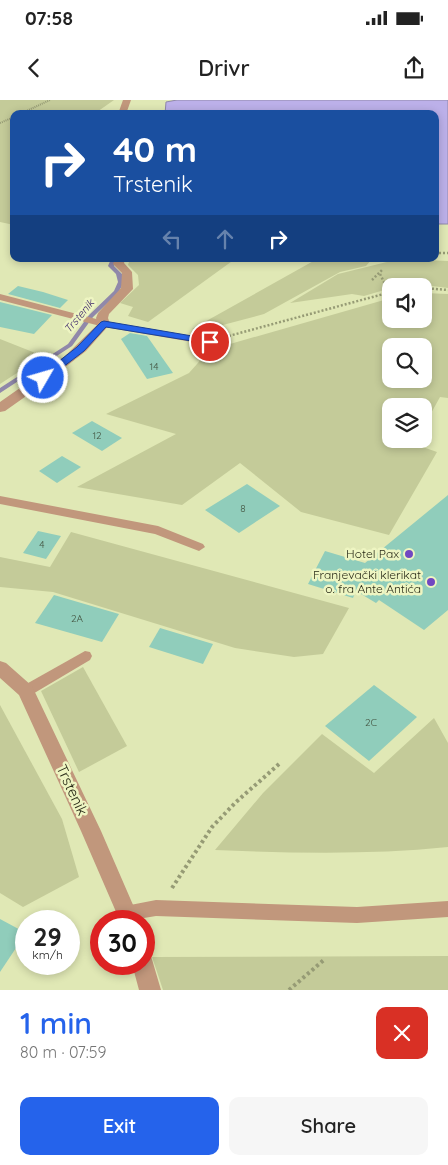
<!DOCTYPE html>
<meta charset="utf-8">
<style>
:root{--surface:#fff;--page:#f6f6f6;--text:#222;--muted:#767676;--accent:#2563eb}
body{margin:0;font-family:Quicksand,sans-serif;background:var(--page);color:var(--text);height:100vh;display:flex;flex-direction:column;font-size:19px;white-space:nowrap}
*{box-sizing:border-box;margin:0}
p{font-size:16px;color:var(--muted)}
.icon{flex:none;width:28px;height:28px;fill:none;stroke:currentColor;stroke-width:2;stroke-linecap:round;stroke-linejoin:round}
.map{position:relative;height:890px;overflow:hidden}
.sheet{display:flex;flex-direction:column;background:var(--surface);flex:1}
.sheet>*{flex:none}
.hud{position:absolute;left:10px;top:10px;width:429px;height:152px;border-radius:10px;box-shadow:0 2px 8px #0003;background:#1a4fa0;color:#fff;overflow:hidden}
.buttons{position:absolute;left:382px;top:178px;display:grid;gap:10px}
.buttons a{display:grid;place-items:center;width:50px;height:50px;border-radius:10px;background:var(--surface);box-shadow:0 2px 8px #0003;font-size:25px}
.speed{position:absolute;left:15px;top:810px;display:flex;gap:10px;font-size:25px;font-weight:700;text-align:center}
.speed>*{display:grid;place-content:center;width:65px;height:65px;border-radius:50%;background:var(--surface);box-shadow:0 2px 8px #0003;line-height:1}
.speed small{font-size:12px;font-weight:400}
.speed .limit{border:8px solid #d22;background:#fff;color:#111}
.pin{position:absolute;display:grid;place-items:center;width:42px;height:42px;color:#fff;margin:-21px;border:2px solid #fff;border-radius:50%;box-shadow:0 1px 5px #0007}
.me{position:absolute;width:55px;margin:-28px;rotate:52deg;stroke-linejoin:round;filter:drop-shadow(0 0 4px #0008)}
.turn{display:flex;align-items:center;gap:18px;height:105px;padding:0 20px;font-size:22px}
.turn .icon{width:65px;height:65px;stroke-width:2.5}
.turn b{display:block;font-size:35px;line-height:42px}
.lanes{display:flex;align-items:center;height:48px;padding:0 20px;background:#0003;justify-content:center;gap:25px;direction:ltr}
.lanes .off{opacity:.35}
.round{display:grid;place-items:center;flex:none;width:52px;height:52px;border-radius:10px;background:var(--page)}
.summary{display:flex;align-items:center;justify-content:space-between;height:85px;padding:0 20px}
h1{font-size:30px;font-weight:600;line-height:38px;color:var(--accent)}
.button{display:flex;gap:10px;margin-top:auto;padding:10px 20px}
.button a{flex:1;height:58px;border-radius:10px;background:var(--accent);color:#fff;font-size:20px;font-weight:600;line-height:58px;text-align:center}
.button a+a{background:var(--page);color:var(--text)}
.status{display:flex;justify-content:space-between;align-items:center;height:35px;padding:0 25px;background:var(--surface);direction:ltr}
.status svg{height:14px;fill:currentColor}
header{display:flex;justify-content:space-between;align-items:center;height:65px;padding:0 20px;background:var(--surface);font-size:22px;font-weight:600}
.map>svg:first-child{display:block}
.green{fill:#c4cb99;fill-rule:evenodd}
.water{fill:#bcb0e9;stroke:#9088aa}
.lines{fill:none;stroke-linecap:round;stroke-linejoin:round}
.stream{fill:#9088aa;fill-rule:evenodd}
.building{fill:#90cdbb}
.path-far2{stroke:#969b75;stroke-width:2;stroke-dasharray:1 1;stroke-linecap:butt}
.path-far1{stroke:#969b75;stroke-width:2.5;stroke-dasharray:2 2;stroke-linecap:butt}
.path{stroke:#969b75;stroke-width:4;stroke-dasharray:3 3;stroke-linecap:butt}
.lane{fill:#c1977c;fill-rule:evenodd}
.street{fill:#c1977c;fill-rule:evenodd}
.route{fill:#2563eb;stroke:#184099}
.poi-dot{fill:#7148c1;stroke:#eef5c2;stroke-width:2}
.labels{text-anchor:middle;stroke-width:5;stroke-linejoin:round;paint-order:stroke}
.number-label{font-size:10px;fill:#435441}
.far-water-label{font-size:11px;font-style:italic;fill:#3e286b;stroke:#eef5c2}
.poi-label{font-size:12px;fill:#292b18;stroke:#eef5c2;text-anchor:end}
.near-street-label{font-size:15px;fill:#292b18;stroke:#eef5c2}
</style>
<div class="status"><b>07:58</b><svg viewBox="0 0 49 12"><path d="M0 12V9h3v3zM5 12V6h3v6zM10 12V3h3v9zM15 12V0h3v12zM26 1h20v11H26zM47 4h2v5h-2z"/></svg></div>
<header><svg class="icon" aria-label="back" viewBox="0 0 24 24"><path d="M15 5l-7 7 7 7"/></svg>Drivr<svg class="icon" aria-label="share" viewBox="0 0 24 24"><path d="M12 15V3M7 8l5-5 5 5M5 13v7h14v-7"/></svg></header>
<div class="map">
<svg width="448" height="890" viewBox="0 0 448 890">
<rect width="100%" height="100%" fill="#e0e8b5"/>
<g class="green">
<path d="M0,0H114L94,14H14V125L0,122Z"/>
<path d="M130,159H235L148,222L128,216L133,207L120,203L139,185L138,175L128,165Z"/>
<path d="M317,159H372L366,166L340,172L264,214L219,226L192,229Z"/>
<path d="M399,159L448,161V188L408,183L391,186V188L364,196L352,194L290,203L338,174Z"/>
<path d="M424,193L448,194V298L440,297L424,326V306H391V339H417V345L437,352L389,435L301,412L240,363L182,405L77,387L176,334L106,314L189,273L213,246L230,244L391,198V219H424ZM391,246H424V279H391Z"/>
<path d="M0,239L43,256L0,284Z"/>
<path d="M71,432L349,508L323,554L294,557L235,548L53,492L0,487V457L50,467Z"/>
<path d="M83,567L127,646L79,672L41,591Z"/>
<path d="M0,605L62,719L79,777L23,807L0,793Z"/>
<path d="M434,618L448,643V747C370,755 293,753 215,750L263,693L322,634L374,673Z"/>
<path d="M448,856V890H163L152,857Z"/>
</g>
<path class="water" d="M177,0H448V124H435V14H165L166,2Z"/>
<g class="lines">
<path class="stream" d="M111,159H116L114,166L122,174L124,182L118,193L93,217L72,246L0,293V288L68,244L89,215L114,191L118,182L116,174L108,166Z"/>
</g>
<g class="building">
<path d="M18,186L43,192L68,200L60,208L8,194Z"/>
<path d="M0,202L52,215L34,234L0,227Z"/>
<path d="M130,233L147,236L173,273L147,279L121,239Z"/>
<path d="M92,321L122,338L102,351L72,333Z"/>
<path d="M62,356L81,367L57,383L39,371Z"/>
<path d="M247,384L280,406L239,433L205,410Z"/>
<path d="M448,395V510L424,530L379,500L376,503L356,491L353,498L308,484L325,451L365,463Z"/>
<path d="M38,431L61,436L46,459L23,453Z"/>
<path d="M54,495L119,514L102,542L35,523Z"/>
<path d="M160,528L213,544L203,564L149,547Z"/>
<path d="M374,585L417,617L369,661L325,626Z"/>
<path d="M0,819L26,833L0,872Z"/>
</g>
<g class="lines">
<g class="path-far2">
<path d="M20,14L50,0"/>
<path d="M0,23L14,17"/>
</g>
<g class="path-far1">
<path d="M435,153H448"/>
<path d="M380,174L389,192"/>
<path d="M372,180L382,170"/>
<path d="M424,188L448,190"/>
<path d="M225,237L391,192"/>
</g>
<g class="path">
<path d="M172,788L212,727L235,703L279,664"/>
<path d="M289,890L325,859"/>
</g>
<g class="lane">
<path d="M0,194L104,221L210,239L215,242L210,245L104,227L0,200Z"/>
<path d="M0,396L158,426L203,444L205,447L199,451L155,434L0,404Z"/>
<path d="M85,551L90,552L92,556L90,560L31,595L26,597L21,595L19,591L21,587Z"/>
<path d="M156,800L357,807L448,801V817L357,823L156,816L126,821L120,819L117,813L120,807Z"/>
</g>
<g class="street">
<path d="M123,0H131L126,14H118Z"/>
<path d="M115,159H125L124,163L132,172L133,189L109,214L108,218L110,224L86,251L46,282L5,311L0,312V302L64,257L98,224L96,218L98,213L121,188L122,173L113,164Z"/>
<path d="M0,561L6,563L32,586L101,731L140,821H120L81,731L19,595L0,578Z"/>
<path d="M144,854L151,856L161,890H139L132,864H144Z"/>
</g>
</g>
<path class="route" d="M104,221L210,239L214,242L210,244L106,227L84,251L46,280H40V276L77,247L101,222Z"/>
<g class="poi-dot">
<circle cx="409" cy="454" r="5"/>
<circle cx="431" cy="482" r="5"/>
</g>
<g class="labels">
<g class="number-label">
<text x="154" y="270">14</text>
<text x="97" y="339">12</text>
<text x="243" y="412">8</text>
<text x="42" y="448">4</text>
<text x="77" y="522">2A</text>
<text x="371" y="626">2C</text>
</g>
<g class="far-water-label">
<text transform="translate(79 216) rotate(-50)" y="4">Trstenik</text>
</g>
<g class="poi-label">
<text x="399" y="458">Hotel Pax</text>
<text x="421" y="479">Franjevački klerikat<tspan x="421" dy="14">o. fra Ante Antića</tspan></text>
</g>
<g class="near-street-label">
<text transform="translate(72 690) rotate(65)" y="5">Trstenik</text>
</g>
</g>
</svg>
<div class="buttons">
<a><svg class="icon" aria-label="sound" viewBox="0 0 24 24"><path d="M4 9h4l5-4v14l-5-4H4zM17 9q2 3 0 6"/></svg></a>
<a><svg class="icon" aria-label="search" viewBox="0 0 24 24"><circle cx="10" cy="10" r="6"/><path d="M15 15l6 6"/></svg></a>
<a><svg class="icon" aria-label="layers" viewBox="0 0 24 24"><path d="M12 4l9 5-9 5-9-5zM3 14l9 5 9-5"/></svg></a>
</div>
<div class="speed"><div>29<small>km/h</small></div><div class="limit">30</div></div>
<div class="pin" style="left:210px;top:242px;background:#d93025"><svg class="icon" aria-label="arrive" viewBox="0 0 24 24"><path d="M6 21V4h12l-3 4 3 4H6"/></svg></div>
<svg class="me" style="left:43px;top:278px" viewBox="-20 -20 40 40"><circle r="17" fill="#2563eb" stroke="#fff" stroke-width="3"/><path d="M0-11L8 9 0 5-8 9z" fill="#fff"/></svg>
<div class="hud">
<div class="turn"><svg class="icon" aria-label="right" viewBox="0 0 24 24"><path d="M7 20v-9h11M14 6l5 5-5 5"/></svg><div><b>40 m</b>Trstenik</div></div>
<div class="lanes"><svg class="icon off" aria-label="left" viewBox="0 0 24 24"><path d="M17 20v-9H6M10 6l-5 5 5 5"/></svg><svg class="icon off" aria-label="ahead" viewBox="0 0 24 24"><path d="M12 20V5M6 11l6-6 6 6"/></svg><svg class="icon" aria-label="right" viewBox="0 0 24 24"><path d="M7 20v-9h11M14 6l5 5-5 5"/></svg></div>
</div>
</div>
<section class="sheet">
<div class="summary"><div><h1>1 min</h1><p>80 m · 07:59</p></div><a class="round" style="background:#d93025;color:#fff"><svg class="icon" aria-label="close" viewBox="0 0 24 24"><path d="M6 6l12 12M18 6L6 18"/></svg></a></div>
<div class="button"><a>Exit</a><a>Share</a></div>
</section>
